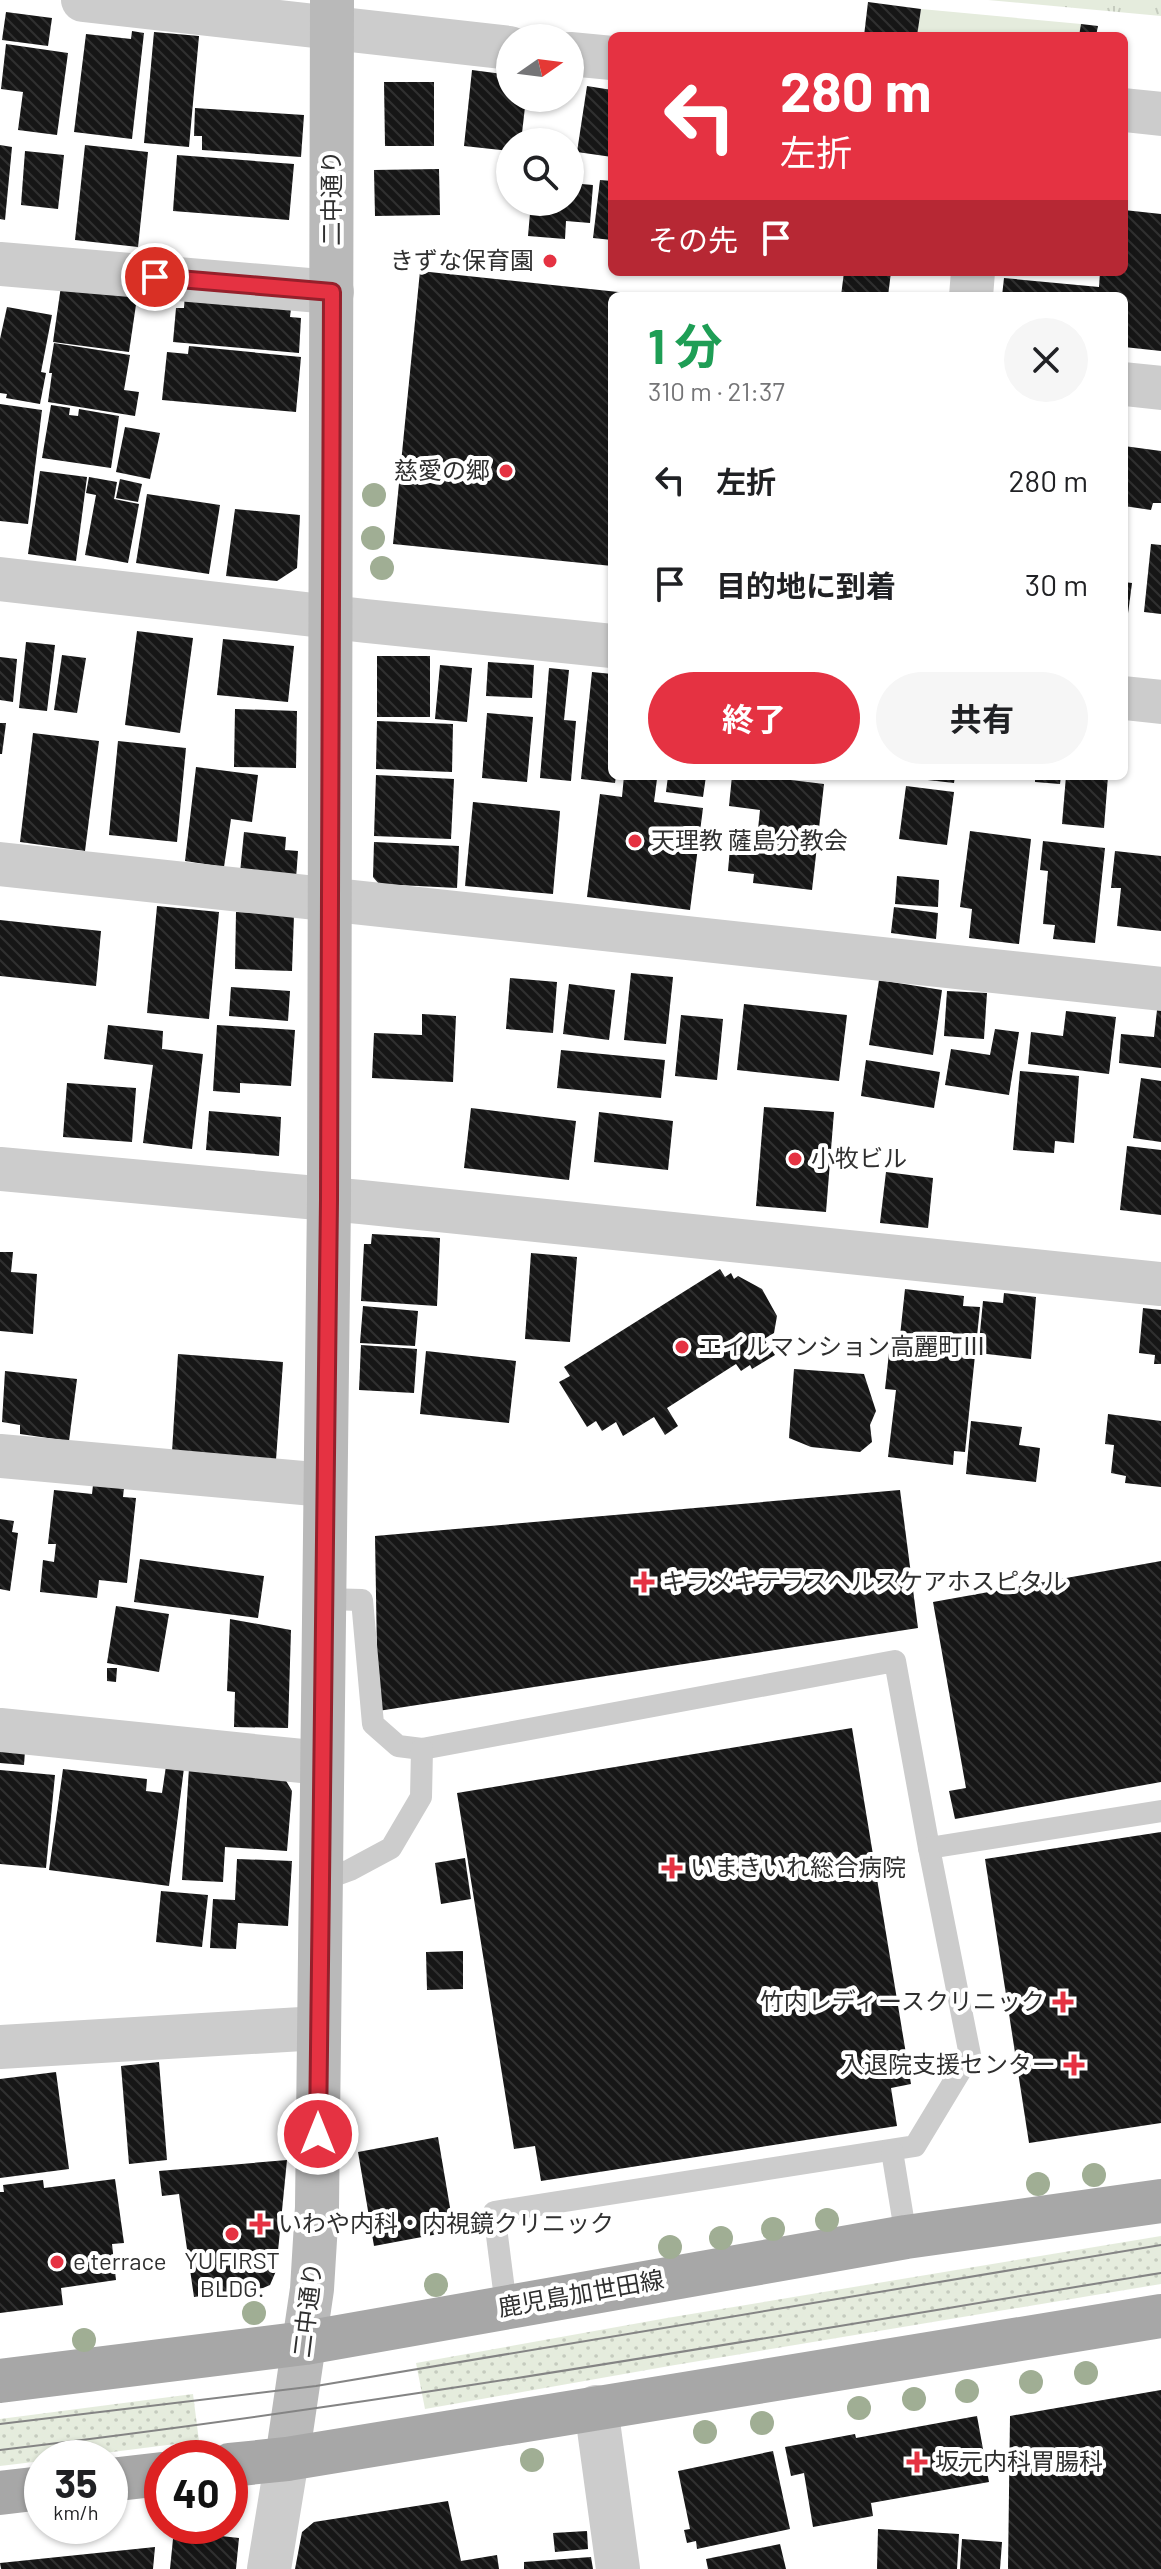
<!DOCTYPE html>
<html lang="ja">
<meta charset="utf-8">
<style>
:root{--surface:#fff;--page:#f6f6f6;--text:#202124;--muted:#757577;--accent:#e53242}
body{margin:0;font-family:Barlow,"Noto Sans JP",sans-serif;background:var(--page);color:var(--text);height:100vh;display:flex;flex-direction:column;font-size:30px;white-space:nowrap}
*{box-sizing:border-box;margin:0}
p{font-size:26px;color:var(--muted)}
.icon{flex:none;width:44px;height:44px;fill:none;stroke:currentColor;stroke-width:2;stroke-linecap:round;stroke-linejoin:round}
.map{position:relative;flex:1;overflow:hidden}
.panel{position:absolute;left:608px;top:292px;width:520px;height:488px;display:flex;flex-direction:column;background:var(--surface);border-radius:12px;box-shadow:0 2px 6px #0004}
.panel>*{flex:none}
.hud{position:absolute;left:608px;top:32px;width:520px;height:244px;border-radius:12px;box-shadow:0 2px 6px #0004;background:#e53242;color:#fff;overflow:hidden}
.needle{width:52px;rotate:76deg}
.buttons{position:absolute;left:496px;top:24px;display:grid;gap:16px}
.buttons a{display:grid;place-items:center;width:88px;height:88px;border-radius:50%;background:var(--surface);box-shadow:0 2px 6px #0004;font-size:40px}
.speed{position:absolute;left:24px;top:2440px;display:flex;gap:16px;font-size:40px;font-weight:700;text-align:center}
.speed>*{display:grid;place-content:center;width:104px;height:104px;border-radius:50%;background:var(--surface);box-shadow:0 2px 6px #0004;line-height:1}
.speed small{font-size:20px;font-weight:400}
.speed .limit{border:12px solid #d22;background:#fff;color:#111}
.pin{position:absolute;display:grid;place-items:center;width:68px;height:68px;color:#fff;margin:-34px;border:4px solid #fff;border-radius:50%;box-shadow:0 2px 8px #0007}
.me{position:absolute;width:88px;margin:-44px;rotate:0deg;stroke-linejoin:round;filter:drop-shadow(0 0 6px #0008)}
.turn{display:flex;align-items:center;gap:28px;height:168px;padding:0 40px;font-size:36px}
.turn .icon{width:104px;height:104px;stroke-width:2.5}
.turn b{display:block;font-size:56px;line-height:68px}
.then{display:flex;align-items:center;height:76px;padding:0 40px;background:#0003;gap:16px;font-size:30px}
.round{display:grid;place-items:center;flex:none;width:84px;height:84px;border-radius:42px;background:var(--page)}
.headline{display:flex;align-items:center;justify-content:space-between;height:136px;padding:0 40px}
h1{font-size:48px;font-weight:700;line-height:60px;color:#1e9e55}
.primary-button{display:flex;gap:16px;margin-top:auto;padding:16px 40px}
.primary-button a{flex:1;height:92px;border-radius:48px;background:var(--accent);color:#fff;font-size:32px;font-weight:700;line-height:92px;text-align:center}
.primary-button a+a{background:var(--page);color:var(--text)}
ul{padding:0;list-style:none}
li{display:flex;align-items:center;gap:24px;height:104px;padding:0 40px}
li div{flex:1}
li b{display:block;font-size:30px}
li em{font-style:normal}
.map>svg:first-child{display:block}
.grass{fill:url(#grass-dots)}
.park{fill:url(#park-tufts)}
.pitch{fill:#e5ecdd}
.building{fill:url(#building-back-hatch)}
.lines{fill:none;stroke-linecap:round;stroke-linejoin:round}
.lane{stroke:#ccc;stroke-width:22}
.street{stroke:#ccc;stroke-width:44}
.secondary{stroke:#b9b9b9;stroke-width:44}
.primary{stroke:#a7a7a7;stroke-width:44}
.tram{stroke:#848484;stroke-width:2}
.tree{fill:#a0ae94}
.route-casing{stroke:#95202b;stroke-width:20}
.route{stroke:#e53242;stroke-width:14}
.poi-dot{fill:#e53242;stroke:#fff;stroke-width:3}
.labels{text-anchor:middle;stroke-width:8;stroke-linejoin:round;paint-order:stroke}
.street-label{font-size:24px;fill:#2f2f2f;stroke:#fff}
.poi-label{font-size:24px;fill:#2f2f2f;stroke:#fff;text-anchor:start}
</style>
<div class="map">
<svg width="1161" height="2569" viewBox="0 0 1161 2569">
<defs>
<pattern id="grass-dots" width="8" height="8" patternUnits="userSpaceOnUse" patternTransform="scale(2)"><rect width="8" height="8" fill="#e5ecdd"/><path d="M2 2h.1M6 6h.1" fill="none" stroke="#c5cbbe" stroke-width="1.8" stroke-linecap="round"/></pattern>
<pattern id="park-tufts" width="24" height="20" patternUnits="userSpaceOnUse" patternTransform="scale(2)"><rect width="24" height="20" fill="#e5ecdd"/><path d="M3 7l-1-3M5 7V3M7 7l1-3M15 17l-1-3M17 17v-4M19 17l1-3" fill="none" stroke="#c5cbbe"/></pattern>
<pattern id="building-back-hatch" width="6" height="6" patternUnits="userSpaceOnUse" patternTransform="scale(2)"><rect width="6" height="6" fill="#161616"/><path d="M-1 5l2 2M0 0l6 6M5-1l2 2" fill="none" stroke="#303030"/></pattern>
</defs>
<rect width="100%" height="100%" fill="#fff"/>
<g class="grass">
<path d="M1161,2236V2284L675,2365L425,2409L416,2363L667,2318Z"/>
<path d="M193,2394L199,2441L65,2458H42V2461L0,2466V2419Z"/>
</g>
<path class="park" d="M988,0H1161V16Z"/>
<path class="pitch" d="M921,9L1081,24L1079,36H917Z"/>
<g class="building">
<path d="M868,2L921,9L917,36H864Z"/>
<path d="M6,12L52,18L48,46L2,40Z"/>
<path d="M1081,24L1098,26L1096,36H1079Z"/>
<path d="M132,31L144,33L132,139L74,132L86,34L131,39Z"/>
<path d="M154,32L199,36L189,147L144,143Z"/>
<path d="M6,44L68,53L57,135L18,130L23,92L1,89Z"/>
<path d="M472,70L510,75V98H526L521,142H510V151L464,146Z"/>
<path d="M384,82H434V146H385Z"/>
<path d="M587,86L612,90V157L577,152Z"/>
<path d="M195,108L304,115L301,157L202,150V136H194Z"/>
<path d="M0,145L12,147L5,220L0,219Z"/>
<path d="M85,145L148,152L138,247L75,240Z"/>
<path d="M25,151L64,155L58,209L21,205Z"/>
<path d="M177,155L294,164L289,220L173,211Z"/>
<path d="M439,169L440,215L375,216L374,170Z"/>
<path d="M600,180L612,181V240L593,238Z"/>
<path d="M570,183L593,185L590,223L566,221L565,239L528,236L531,202H570Z"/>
<path d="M1124,210L1161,214V351L1124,347V296H1002L1004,278L1099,287L1100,272H1124Z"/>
<path d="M420,271L637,294V296H612V566L393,544Z"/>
<path d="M844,272H891L888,296H841Z"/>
<path d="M62,279L138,291L129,352L53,342Z"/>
<path d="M185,292L292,300L290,317L301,318L299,353L173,342L176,308H184Z"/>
<path d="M7,307L52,315L41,372L46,373L40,404L6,398L7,394L0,393V339Z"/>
<path d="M54,343L130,355L124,390L139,392L135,416L48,402L52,373H49Z"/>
<path d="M189,346L301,357L296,412L162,400L167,352L188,354Z"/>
<path d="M0,404L42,410L28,524L0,521Z"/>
<path d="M51,405L70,408L69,415L78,416L79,409L119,416L111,468L42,458Z"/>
<path d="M125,427L160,433L150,479L116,472Z"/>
<path d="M1124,446L1161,451V503H1153L1151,510L1124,506Z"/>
<path d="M40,471L87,477L76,561L28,554Z"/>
<path d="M89,477L117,482L114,499L139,504L128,563L85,555L96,495L86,493Z"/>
<path d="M120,479L142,484L138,502L116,498Z"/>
<path d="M147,494L220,505L209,574L136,563Z"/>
<path d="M235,509L300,515L297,568L277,581L226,576Z"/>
<path d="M1151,544L1161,545V614L1144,612Z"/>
<path d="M1124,582L1132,583L1126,629H1124Z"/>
<path d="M137,631L193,638L180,733L125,725Z"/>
<path d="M223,639L294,646L288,702L217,695Z"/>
<path d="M26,642L55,645L47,711L19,708Z"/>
<path d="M62,655L86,658L77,713L54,710Z"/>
<rect x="377" y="656" width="53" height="61"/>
<path d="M0,657L17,659L13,702L0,700Z"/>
<path d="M488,662L534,665L532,698L486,696Z"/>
<path d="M440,665L472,668L467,722L435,719Z"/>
<path d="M549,668L569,670L564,720L576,721L571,781L540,778Z"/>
<path d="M592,672L612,674V776H616L615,783L581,779Z"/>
<path d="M235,709L297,711L296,768L234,767Z"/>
<path d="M487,713L533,717L527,782L482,778Z"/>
<path d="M377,721L453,724L452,772L376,769Z"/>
<path d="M0,723H6L2,754H0Z"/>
<path d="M33,733L99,741L85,851L20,842Z"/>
<path d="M118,741L186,748L177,842L109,835Z"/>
<path d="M196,767L258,775L252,822L231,819L224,867L185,861Z"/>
<path d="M376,775L454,779L451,839L374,836Z"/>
<path d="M624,776L657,779L654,802L703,808L690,910L587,897L600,794L622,797Z"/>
<path d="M668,776H706L703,797L666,792Z"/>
<path d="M732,776H757L824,784L812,890L753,883L754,874L728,871L731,836L757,839L760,810L729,806Z"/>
<path d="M910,776H955L954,783L910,778Z"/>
<path d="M1035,776H1061L1060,784L1035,782Z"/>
<path d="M1066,776H1108L1104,828L1062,824Z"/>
<path d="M906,786L954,792L947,845L899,839Z"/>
<path d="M473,802L560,811L553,894L465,886Z"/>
<path d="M970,831L1031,839L1019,944L969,938L972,909L960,907Z"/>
<path d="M244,832L286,837L285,850L298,851L296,879L240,873Z"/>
<path d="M1043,841L1105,848L1095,943L1053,939L1055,925L1043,924L1048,871L1040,870Z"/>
<path d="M374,842L459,846L457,888L379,884L373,877Z"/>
<path d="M1115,851L1161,856V931L1117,926L1121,888H1111Z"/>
<path d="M897,876L939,880L938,907L895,904Z"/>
<path d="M157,906L219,912L209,1019L147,1013Z"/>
<path d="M894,907L938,913L936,939L891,933Z"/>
<path d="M236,912L294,915L292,971L235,969Z"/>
<path d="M0,920L101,931L96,986L0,976Z"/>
<path d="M631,973L673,977L666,1044L624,1040Z"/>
<path d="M510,978L557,982L553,1033L506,1029Z"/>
<path d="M879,980L942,990L933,1055L869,1045Z"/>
<path d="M569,984L615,990L609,1040L563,1034Z"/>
<path d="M231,987L290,991L288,1021L229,1016Z"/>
<path d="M947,991L987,993L984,1039L944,1036Z"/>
<path d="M744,1004L847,1015L839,1081L737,1070Z"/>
<path d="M1157,1010H1161V1068L1119,1063L1121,1034L1154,1037Z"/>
<path d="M1066,1011L1116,1017L1109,1074L1028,1064L1031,1032L1063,1036Z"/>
<path d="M422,1014L456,1016L453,1082L372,1078L374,1033L422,1035Z"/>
<path d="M681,1015L723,1019L717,1080L675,1076Z"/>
<path d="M108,1025L163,1031L162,1049L203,1054L192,1149L143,1143L153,1065L104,1059Z"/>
<path d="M217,1025L295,1030L291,1086L240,1083V1093L213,1091Z"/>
<path d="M995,1029L1019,1032L1009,1095L945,1085L951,1049L990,1055Z"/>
<path d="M561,1050L665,1060L661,1098L557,1088Z"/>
<path d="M866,1060L940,1072L934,1108L861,1096Z"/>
<path d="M1020,1071L1079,1076L1074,1143L1055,1141L1054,1153L1013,1150Z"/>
<path d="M1141,1078L1161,1081V1142L1133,1138Z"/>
<path d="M67,1083L136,1088L132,1142L63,1137Z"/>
<path d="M764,1107L834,1112L826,1212L756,1206Z"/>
<path d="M471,1108L576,1121L569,1180L464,1168Z"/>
<path d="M209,1111L281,1117L279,1156L206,1150Z"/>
<path d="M599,1112L673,1121L668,1170L594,1162Z"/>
<path d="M1127,1146L1161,1150V1215L1120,1210Z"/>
<path d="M886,1172L933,1178L928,1228L880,1223Z"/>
<path d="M372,1234L440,1238L437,1306L361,1301L364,1244H371Z"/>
<path d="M0,1252H13L11,1272L37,1274L33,1334L0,1331Z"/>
<path d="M531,1253L577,1257L570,1342L525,1339Z"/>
<path d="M720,1269L725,1277L731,1273L734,1279L738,1276L762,1289L777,1316L774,1333L764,1339L775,1355L752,1369L750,1365L741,1371L736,1364L667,1408L678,1426L665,1435L654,1417L623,1436L616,1422L602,1431L596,1421L587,1427L559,1382L570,1376L564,1367Z"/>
<path d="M905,1289L964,1296L963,1306L980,1307L965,1452L954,1451L953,1465L888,1457L896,1390L885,1389L891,1335L900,1336Z"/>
<path d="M1004,1293L1036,1297L1031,1359L978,1353L983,1301L1003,1303Z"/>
<path d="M363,1306L418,1311L415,1346L360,1343Z"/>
<path d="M1143,1308L1161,1310V1364H1154L1155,1355L1139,1353Z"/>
<path d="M361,1345L417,1349L414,1393L359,1390Z"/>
<path d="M426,1351L516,1361L509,1423L420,1414Z"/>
<path d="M178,1354L283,1362L276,1460L172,1452Z"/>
<path d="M794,1369L864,1374L876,1411L870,1425L872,1442L860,1452L811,1447L789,1438Z"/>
<path d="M5,1371L77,1379L69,1441L20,1434V1425L2,1422Z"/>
<path d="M1108,1414L1161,1421V1487L1125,1483L1126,1476L1111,1473L1114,1445L1105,1444Z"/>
<path d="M971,1421L1022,1427L1019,1445L1040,1448L1036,1482L966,1474Z"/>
<path d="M93,1485L124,1488L123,1497L136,1498L127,1583L99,1580L97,1598L40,1592L43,1560L54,1562L56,1544H48L54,1490L92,1494Z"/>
<path d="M900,1490L918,1628L378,1711L375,1536Z"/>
<path d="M0,1519L14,1521L12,1532L18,1533L10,1591L0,1589Z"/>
<path d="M140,1559L264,1576L258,1618L134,1602Z"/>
<path d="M1161,1561V1782L955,1819L949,1791L966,1788L933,1602Z"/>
<path d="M116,1606L169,1614L159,1672L107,1663Z"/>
<path d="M230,1619L291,1630L288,1728L234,1727L235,1692L227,1691Z"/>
<path d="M107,1668H117L116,1682L107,1681Z"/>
<path d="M852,1728L911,2084L891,2088L897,2126L541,2181L535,2146L514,2149L457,1793Z"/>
<path d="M0,1748L25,1751L24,1765L0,1763Z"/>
<path d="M166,1766L184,1768L169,1886L49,1870L63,1769L147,1779L146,1791L162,1793Z"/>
<path d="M189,1768L285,1779L292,1791L287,1851L225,1847L223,1882L182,1880Z"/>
<path d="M0,1770L55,1775L46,1868L0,1864Z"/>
<path d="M1161,1832V2123L1029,2143L985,1859Z"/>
<path d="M465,1858L471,1899L441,1904L435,1863Z"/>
<path d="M237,1859L292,1861L288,1926L238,1923L236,1949L210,1948L213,1899L235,1900Z"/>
<path d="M161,1891L208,1895L202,1947L156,1942Z"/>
<path d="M463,1951V1989L427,1990L426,1952Z"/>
<path d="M159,2062L167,2160L129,2164L121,2066Z"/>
<path d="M56,2072L69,2169L0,2178V2079Z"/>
<path d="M438,2137L454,2231L374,2246L358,2152Z"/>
<path d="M287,2160L276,2271L270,2285L263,2288L194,2297L179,2194L162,2196L159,2171Z"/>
<path d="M115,2179L124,2243L112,2244L116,2280L61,2288L63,2305L0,2313V2192H4L3,2185L43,2180L44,2188Z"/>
<path d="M1161,2390V2569H1008L1010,2416Z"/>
<path d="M977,2416L989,2482L871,2503L873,2516L813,2527L804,2473L791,2476L785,2447L855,2434L856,2438Z"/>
<path d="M773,2451L790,2529L697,2549L696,2541L687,2543L684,2530L690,2529L678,2471Z"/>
<path d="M448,2501L461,2561L497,2555L499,2569H295L302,2532L314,2522Z"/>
<path d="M878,2529L959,2534L957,2569H877Z"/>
<path d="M587,2531L588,2549L555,2552L553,2533Z"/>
<path d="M203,2534L239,2538L236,2569H170L173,2539L201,2542Z"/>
<path d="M962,2539L1002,2542L1000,2569H960Z"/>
<path d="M780,2544L786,2569H708L706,2559Z"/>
<path d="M155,2547L153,2569H1L0,2563Z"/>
<path d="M591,2557L593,2569H524V2562Z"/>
</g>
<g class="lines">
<g class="lane">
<path d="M324,1599L362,1600L373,1724L398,1746L422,1749L895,1661L929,1848L970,2055L915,2146L494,2212L506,2306"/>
<path d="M929,1848L1161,1811"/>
<path d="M320,1881L350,1870L391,1848L421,1797L422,1749"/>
<path d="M892,2151L906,2237"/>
</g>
<g class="street">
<path d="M83,0L510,48"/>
<path d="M570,54L612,58"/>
<path d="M1124,110L1161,114"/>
<path d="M0,264L332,292"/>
<path d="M971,296L973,272"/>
<path d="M1124,384L1161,388"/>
<path d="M0,579L366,621L612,646"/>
<path d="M1124,698L1161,702"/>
<path d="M0,864L1161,989"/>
<path d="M0,1169L361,1202L1161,1284"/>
<path d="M0,1456L325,1485"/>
<path d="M0,1730L322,1763"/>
<path d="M0,2047L319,2028"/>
<path d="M596,2407L618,2569"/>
<path d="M269,2569L287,2459"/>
</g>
<path class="secondary" d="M287,2459L312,2289L317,2207L329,1200L332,0"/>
<g class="primary">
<path d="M0,2381L305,2343L906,2237L1161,2201"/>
<path d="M230,2465L287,2459L1161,2316"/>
<path d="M110,2480L162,2474"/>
<path d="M0,2493L42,2488"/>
</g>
<g class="tram">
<path d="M0,2424L316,2386L1161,2245"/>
<path d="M0,2450C389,2404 775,2336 1161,2273"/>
</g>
</g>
<g class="tree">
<circle cx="374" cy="495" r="12"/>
<circle cx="373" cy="538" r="12"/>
<circle cx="382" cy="568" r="12"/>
<circle cx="1094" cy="2175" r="12"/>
<circle cx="1038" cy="2184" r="12"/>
<circle cx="827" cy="2220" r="12"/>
<circle cx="773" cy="2229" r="12"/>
<circle cx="721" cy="2238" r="12"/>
<circle cx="670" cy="2247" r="12"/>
<circle cx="436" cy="2285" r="12"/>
<circle cx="254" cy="2313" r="12"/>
<circle cx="84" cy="2340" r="12"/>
<circle cx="1086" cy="2373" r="12"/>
<circle cx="1031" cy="2382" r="12"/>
<circle cx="967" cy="2391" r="12"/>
<circle cx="914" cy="2399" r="12"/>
<circle cx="859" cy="2408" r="12"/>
<circle cx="762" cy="2423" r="12"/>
<circle cx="705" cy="2432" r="12"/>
<circle cx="532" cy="2460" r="12"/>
</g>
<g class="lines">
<g class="route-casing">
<path id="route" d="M155,277L332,292L329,1200L318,2134"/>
</g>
<use href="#route" class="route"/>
</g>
<g class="poi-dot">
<circle cx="550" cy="261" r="8"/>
<circle cx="506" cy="471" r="8"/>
<circle cx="635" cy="841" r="8"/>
<circle cx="795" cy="1159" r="8"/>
<circle cx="682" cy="1347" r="8"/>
<path d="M640 1570h8v8h8v8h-8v8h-8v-8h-8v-8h8z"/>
<path d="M668 1856h8v8h8v8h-8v8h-8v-8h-8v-8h8z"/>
<path d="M1059 1990h8v8h8v8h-8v8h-8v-8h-8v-8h8z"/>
<path d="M1070 2053h8v8h8v8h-8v8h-8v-8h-8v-8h8z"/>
<path d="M256 2212h8v8h8v8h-8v8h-8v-8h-8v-8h8z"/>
<circle cx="232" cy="2234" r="8"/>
<circle cx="57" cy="2262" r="8"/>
<path d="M913 2450h8v8h8v8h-8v8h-8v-8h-8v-8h8z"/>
</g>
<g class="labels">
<g class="street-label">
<text transform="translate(332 198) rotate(-90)" y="8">二中通り</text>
<text transform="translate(581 2294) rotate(-10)" y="8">鹿児島加世田線</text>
<text transform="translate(308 2310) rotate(-83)" y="8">二中通り</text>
</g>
<g class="poi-label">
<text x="534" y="269" text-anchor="end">きずな保育園</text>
<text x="490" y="479" text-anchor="end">慈愛の郷</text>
<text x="651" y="849">天理教 薩島分教会</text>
<text x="811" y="1167">小牧ビル</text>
<text x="698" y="1355">エイルマンション高麗町Ⅲ</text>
<text x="662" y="1590">キラメキテラスヘルスケアホスピタル</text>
<text x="690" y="1876">いまきいれ総合病院</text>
<text x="1045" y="2010" text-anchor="end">竹内レディースクリニック</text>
<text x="1056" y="2073" text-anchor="end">入退院支援センター</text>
<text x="278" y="2232">いわや内科・内視鏡クリニック</text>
<text x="232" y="2269" text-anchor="middle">YU FIRST<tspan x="232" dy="28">BLDG.</tspan></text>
<text x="73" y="2270">e terrace</text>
<text x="935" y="2470">坂元内科胃腸科</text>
</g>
</g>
</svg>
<div class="buttons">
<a><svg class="needle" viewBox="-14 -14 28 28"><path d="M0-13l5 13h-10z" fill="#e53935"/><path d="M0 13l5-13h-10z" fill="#757577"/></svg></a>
<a><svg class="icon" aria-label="search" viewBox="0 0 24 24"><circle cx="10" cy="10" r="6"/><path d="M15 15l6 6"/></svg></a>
</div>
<div class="speed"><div>35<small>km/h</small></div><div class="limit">40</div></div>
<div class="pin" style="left:155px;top:277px;background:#d93025"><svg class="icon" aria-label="arrive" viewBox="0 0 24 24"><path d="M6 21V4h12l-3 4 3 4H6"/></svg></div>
<svg class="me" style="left:318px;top:2134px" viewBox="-20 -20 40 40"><circle r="17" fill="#e53242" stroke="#fff" stroke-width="3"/><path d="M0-11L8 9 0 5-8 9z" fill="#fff"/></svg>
<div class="hud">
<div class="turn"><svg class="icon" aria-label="left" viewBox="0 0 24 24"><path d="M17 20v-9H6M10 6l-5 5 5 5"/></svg><div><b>280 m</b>左折</div></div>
<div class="then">その先<svg class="icon" aria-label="arrive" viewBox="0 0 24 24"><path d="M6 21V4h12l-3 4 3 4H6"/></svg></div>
</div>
<section class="panel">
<div class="headline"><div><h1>1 分</h1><p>310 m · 21:37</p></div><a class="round"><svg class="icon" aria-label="close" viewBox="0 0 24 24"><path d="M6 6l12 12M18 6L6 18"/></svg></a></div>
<ul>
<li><svg class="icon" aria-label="left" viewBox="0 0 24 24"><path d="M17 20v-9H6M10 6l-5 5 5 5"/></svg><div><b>左折</b></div><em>280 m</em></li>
<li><svg class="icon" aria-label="arrive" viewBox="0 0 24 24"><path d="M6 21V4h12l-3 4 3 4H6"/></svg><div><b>目的地に到着</b></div><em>30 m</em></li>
</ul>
<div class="primary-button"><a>終了</a><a>共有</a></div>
</section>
</div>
